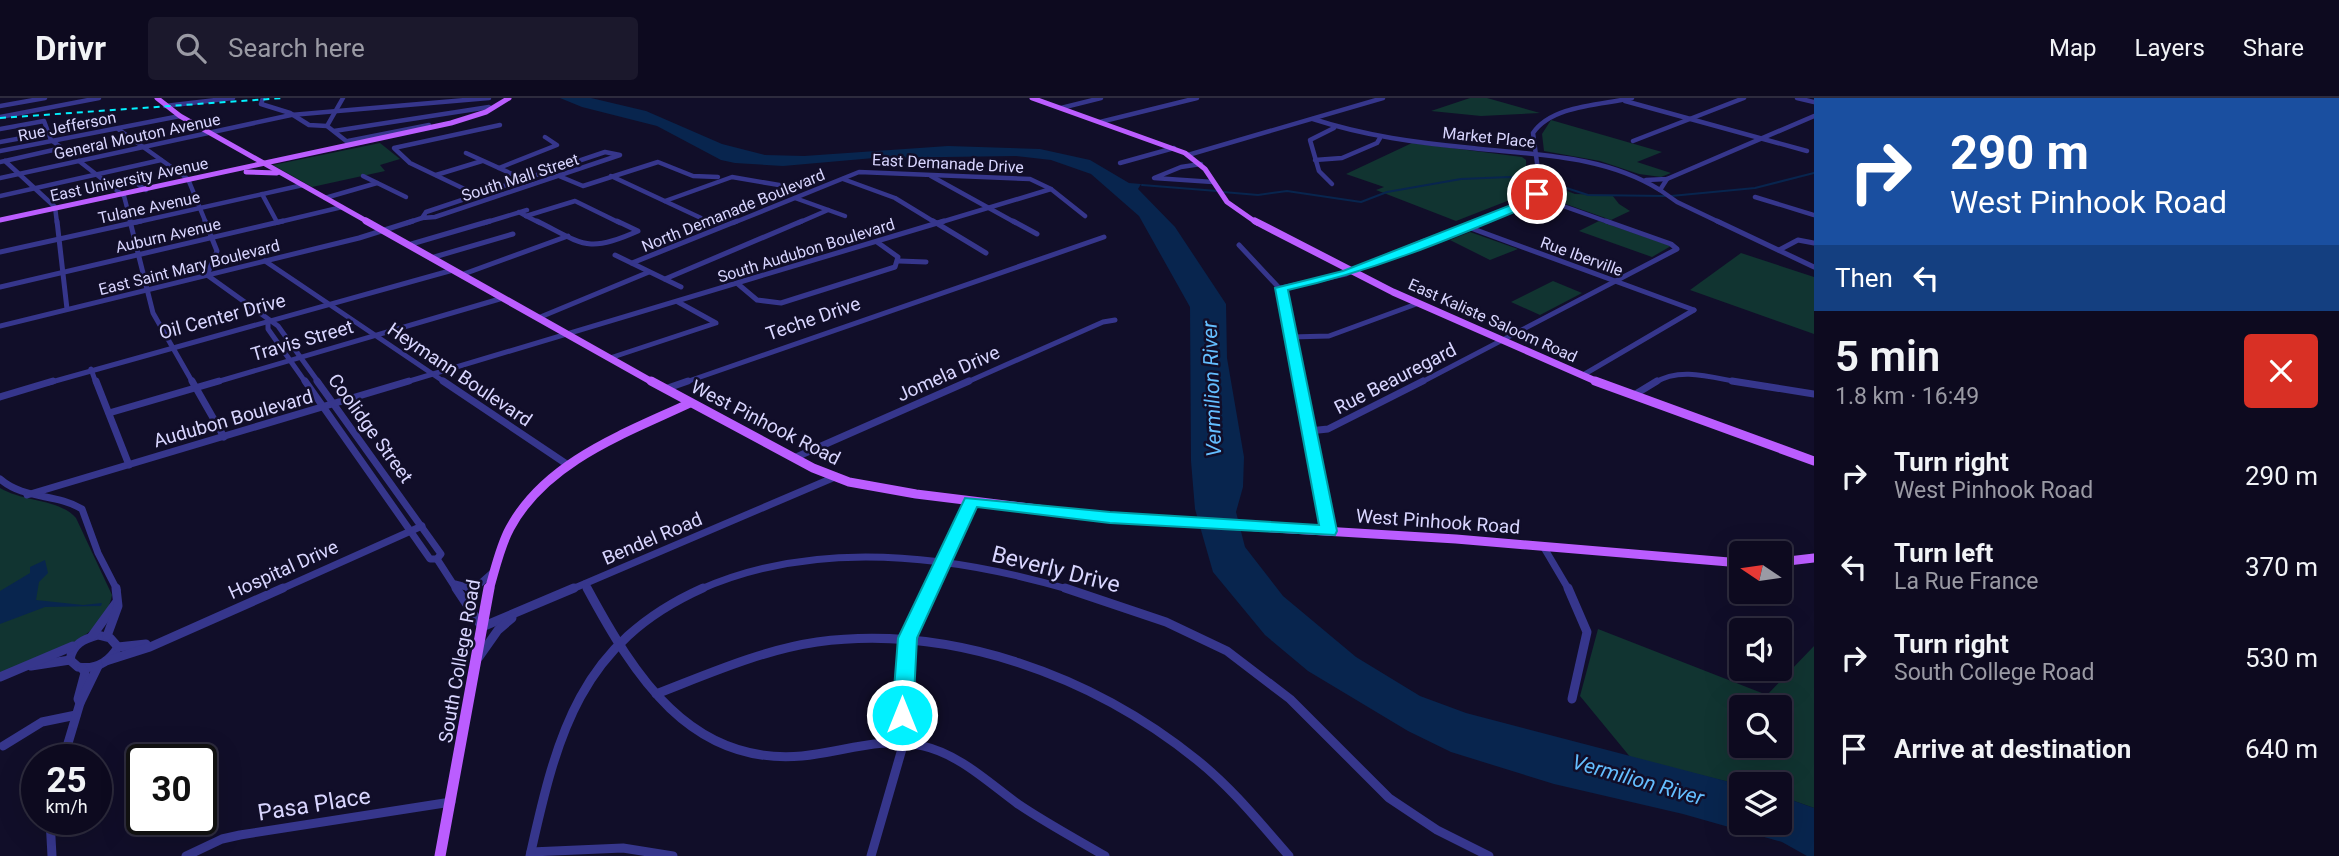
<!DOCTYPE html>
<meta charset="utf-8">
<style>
:root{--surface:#0d0a1f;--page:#1b182c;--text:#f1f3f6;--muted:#9a9aa4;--line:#2d2b3d}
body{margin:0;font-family:Roboto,sans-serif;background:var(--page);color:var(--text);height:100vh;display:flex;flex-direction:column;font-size:26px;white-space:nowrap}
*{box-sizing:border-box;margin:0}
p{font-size:23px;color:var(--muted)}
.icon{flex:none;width:38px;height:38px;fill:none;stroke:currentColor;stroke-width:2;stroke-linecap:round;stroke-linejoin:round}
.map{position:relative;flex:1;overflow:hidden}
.side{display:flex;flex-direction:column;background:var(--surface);width:525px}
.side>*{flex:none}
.banner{background:#1a4fa0;color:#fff;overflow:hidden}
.needle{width:46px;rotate:283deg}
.fabs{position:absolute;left:1729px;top:443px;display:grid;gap:14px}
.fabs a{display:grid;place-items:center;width:63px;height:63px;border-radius:7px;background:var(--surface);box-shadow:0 7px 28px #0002,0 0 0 2px var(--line);font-size:35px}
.speed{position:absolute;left:21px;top:646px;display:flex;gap:14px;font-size:35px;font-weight:700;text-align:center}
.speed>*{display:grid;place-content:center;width:91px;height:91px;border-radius:50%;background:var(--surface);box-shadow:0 7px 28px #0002,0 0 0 2px var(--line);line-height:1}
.speed small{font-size:18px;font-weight:400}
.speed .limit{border:4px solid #111;border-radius:10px;background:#fff;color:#111}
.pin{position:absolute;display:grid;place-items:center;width:60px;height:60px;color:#fff;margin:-30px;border:4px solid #fff;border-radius:50%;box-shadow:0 2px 7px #0007}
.me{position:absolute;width:77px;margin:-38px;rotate:0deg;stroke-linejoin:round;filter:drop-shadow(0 0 5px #0008)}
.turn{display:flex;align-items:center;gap:24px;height:147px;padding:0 21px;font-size:32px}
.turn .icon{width:91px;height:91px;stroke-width:2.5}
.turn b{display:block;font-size:49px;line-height:60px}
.then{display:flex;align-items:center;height:66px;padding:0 21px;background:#0003;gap:14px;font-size:26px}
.round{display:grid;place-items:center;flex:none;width:74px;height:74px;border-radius:7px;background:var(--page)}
.head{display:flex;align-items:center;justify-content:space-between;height:119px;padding:0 21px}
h1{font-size:42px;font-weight:600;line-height:52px}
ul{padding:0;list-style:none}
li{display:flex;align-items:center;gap:21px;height:91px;padding:0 21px}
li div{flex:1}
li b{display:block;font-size:26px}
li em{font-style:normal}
header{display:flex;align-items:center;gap:42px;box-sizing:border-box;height:98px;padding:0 35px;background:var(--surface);border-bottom:2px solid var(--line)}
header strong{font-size:33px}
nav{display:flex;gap:38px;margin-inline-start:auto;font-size:24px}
.search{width:490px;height:63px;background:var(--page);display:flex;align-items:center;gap:18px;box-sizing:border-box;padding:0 24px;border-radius:7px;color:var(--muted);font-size:26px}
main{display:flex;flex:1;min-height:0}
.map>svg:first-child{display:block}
.green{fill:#113431;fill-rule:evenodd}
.water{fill:#08254e}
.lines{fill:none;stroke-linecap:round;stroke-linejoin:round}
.stream{stroke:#08254e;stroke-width:2}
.minor-far3{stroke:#36368c;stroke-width:4.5}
.minor-far2{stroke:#36368c;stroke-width:5}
.minor-far1{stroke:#36368c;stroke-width:7}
.minor{stroke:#36368c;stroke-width:9}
.major-far3{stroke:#bb5dff;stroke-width:5}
.major-far2{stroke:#bb5dff;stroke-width:7}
.major-far1{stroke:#bb5dff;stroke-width:9}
.major{stroke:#bb5dff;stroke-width:11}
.rail{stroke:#02f1ff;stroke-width:2;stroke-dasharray:6 5;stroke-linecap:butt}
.route{fill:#02f1ff;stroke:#019da6;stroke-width:2}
.labels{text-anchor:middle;stroke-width:5;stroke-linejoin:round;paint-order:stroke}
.far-street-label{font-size:16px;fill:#d9d6ff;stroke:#110e29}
.street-label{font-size:19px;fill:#d9d6ff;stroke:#110e29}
.water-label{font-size:21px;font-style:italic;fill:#64beff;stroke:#110e29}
.near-street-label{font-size:23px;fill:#d9d6ff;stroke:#110e29}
</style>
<header>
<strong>Drivr</strong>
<div class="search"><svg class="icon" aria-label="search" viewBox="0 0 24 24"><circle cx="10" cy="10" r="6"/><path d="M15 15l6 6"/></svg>Search here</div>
<nav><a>Map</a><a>Layers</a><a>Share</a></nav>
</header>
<main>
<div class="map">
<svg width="1814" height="758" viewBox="0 0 1814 758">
<rect width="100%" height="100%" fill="#110e29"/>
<g class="green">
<path d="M1470,0H1487L1540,15L1481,18L1431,13Z"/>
<path d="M1551,22L1662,54L1637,64L1671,75L1661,79L1639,76L1600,63L1544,53L1542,36Z"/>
<path d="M380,45L400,61L380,67L385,73L312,89L273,67Z"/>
<path d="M1412,45L1522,59L1526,62L1527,90L1520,98L1456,123L1376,92L1384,89L1346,76Z"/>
<path d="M1551,87L1575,96L1612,97L1619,106L1630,113L1611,122L1546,99Z"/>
<path d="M1599,123L1671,148L1652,159L1579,133Z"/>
<path d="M1470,134L1518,151L1490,162L1450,142Z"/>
<path d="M1741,155L1814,179V236L1690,192Z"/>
<path d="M1553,183L1582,195L1540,217L1511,204Z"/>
<path d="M0,390C23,404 60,401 76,420L112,497C103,545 39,559 0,575Z"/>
<path d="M1598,531L1767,597L1814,548V710L1780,698V686L1741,687L1631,660L1580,598ZM1741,609H1780V648H1741Z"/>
</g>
<g class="water">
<path d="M560,0H591L646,13L722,46L765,57L804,58L948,48L1040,51L1090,62L1129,85L1141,86L1138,91L1175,129L1226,206L1227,260L1244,359L1243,389L1236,414L1245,449L1283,498L1356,559L1420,598L1466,615L1741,687V724H1780V698L1814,710V758H1807L1782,744L1683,716L1554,686L1451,654L1408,633L1308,573L1265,537L1213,474L1195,411L1191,363L1190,209L1139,118L1091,76L1051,62L1016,58L874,60L783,68L735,65L721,62L657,28L582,9Z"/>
<path d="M45,462L48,475L39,484L36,502L83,507L102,505L101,508L45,509L0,526V493L30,475V469Z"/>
</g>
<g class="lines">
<g class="stream">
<path d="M1551,85L1588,97L1665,98"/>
<path d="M1142,87L1217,93"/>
<path d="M1223,94L1258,97L1287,93L1361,104L1387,94L1461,81L1510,79L1528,82"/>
<path d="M1671,98L1755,90L1814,75"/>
</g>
<g class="minor-far3">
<path d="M263,0L261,6L290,15L309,27L327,28L350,46"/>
<path d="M1797,0L1814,4"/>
<path d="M1625,3L1807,53"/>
<path d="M0,8L45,0"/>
<path d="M165,8L233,0"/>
<path d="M1061,10L1101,0"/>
<path d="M0,19L99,0"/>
<path d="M1313,21C1365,38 1418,45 1472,50C1536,57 1604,57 1660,92"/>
<path d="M1100,24L1197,0"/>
<path d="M327,28L343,0"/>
<path d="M0,31L44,23L51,42L62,50L0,64"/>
<path d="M118,31L188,81L206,125"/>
<path d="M334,33L489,9"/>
<path d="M348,43L429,27"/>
<path d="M1633,43L1744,0"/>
<path d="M0,44L82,29"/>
<path d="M0,53L180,18"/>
<path d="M605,54L620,57L435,119L422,120L426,114Z"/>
<path d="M466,55L523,81"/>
<path d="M1188,57L1383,0"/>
<path d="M1315,62L1342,60L1377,45L1380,40"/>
<path d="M5,63L55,109L57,125"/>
<path d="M79,63L124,98L131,125"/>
<path d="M1120,65L1174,50"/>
<path d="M1201,66L1181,69L1154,80L1213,84"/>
<path d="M499,70L557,47L545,39"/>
<path d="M436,77L482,63"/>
<path d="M363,78L406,99"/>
<path d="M559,78L583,88L658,64L693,78L718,79"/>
<path d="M611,78L701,120"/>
<path d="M931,78L1016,125"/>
<path d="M0,80L291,17L489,0"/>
<path d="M843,81L895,100L936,125"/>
<path d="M1667,81L1660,92L1677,104L1721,125"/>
<path d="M1646,82L1667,81L1814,18"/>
<path d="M1332,86L1319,73L1310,42L1334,30"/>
<path d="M110,87L133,83L146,92"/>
<path d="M262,96L277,124"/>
<path d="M477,97L410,65L394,50L500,27"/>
<path d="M0,98L161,62"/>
<path d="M1535,98L1611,125"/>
<path d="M1755,99L1814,117"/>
<path d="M325,100L377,85"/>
<path d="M795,100L845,118"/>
<path d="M665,103L732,79L785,88"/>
<path d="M519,114L526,118"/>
<path d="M526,118L540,125"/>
<path d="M526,118L575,103L620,125"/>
<path d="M133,125L303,87"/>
<path d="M275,125L342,109"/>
<path d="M407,125L422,120"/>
<path d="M484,125L527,112"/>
<path d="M733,125L859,74L1030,81L1051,91L1085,118"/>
<path d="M798,125L828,112"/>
<path d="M938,125L1051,91"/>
<path d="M1478,125L1534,100L1540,87L1533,35C1552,7 1601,7 1632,0"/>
</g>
<g class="minor-far2">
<path d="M57,123L67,211"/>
<path d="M130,123L153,215L193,285"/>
<path d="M205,123L217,153L207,177L278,228L319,285"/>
<path d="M537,123C583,146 587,156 638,133L617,123"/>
<path d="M933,123L986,155"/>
<path d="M1013,123L1037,136"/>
<path d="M1717,123L1814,169"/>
<path d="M1468,129L1694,212"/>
<path d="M1424,145H1431L1482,123"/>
<path d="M408,147L490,123"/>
<path d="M1239,147L1282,193L1300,285"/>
<path d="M1779,152L1798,142L1814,145"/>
<path d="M0,154L141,123"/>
<path d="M615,157L681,189"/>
<path d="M431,160L513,136"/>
<path d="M265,163L446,285"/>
<path d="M899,163L926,164"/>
<path d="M632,165L737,123"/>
<path d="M461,177L568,138"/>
<path d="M665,181L802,123"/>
<path d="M738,186L757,202L781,205L895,169L898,159L877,144"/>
<path d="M0,189L283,123"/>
<path d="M1281,190L1346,176L1424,143"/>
<path d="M538,220L649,174"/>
<path d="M268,222V231L306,285"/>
<path d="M0,228L359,140L413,123"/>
<path d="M1291,239L1329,238L1419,205"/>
<path d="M610,260L716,225L678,204"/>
<path d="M91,271L96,285"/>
<path d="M1583,277L1694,212"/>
<path d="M48,285L453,172"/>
<path d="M213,285L503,200"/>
<path d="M403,285L944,123"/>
<path d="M683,285L1104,139"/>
<path d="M965,285L1103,224L1115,222"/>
<path d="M1420,285L1677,151L1671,146L1606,123"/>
<path d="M1654,285C1681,268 1713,280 1743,285"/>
</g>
<g class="minor-far1">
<path d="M96,283L129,367"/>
<path d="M192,283L224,339"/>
<path d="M305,283L430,461H437"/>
<path d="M317,283L441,456L437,461L457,492"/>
<path d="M443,283L568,367"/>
<path d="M1300,283L1329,433"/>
<path d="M1732,283L1814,296"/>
<path d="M665,291L688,283"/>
<path d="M1634,297L1657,283"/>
<path d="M0,299L53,283"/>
<path d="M109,315L219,283"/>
<path d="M1309,333L1328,331L1423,283"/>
<path d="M794,360L969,283"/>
<path d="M0,381C24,402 56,395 82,411L98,455L117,492"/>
<path d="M27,397L409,283"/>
<path d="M1543,448L1569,492"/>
<path d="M455,486L474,491L492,475"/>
<path d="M585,486L588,492"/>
<path d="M279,492L422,428"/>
<path d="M570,492L835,379"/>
<path d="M699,492C815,440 952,457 1071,492"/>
<path d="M930,492L971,403"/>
</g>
<g class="minor">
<path d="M456,490L482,529L574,490"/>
<path d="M469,490H475"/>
<path d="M587,490C634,577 690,668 802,658C843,654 882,638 923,648C959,656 989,685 1018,706C1046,725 1076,741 1105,758"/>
<path d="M1065,490L1166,524L1227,553L1290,601L1389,700L1437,732L1489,758"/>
<path d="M1568,490L1587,534L1572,601"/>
<path d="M98,537L110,540L118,549C109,564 96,572 78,569L70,562C72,546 84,541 98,537Z"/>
<path d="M92,538L116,505"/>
<path d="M107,538L118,508L116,490"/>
<path d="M118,549L146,546"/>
<path d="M479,559L498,532L512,520"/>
<path d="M106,563L150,549L283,490"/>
<path d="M31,568L70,562"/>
<path d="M0,579L73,548"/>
<path d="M656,596C708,576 762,552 817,544C952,526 1093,578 1197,662C1232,690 1260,725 1289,758"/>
<path d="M80,605L78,601L85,575L82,570"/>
<path d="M3,648L42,624L76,617"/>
<path d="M63,662L80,605L98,568"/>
<path d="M50,721L52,758"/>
<path d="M531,754L623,750L673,758"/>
<path d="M186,758L222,741L240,737L451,704"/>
<path d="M530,758C557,636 580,545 703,490"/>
<path d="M871,758L904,644L902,590L908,540L931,490"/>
</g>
<g class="major-far3">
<path d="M157,0L180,18L370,125"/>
<path d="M1032,0L1185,55L1205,71L1227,104L1257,125"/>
<path d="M246,74L277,75"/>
<path d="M0,122L451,25L486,14L509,0"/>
</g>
<g class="major-far2">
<path d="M366,123L654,285"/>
<path d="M1255,123L1393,194L1600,285"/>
</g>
<g class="major-far1">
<path d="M651,283L813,370L849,384L916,396L1110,420L1456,441L1741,465"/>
<path d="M1595,283L1814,363"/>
<path d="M1780,464L1814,460"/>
<path d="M489,492C495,472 500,448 510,430C546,363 626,335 690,305"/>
</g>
<path class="major" d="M440,758L489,490"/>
<path class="rail" d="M0,20L283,0"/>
</g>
<path class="route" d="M1533,93L1542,96L1531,107C1450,141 1374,173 1288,192L1337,433L1335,437L1110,425L977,409L917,540L913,617L910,623L902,625L895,623L892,617L898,540L965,400L1110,414L1319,427L1275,190L1343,173L1524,102Z"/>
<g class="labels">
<g class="far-street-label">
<text transform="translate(67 28) rotate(-11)" y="6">Rue Jefferson</text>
<text transform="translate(137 38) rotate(-12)" y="6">General Mouton Avenue</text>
<text transform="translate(1489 39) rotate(6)" y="6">Market Place</text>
<text transform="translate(948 65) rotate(3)" y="6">East Demanade Drive</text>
<text transform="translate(520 79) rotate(-18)" y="6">South Mall Street</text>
<text transform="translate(129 81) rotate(-12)" y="6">East University Avenue</text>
<text transform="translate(149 109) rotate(-12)" y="6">Tulane Avenue</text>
<text transform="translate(733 112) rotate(-22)" y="6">North Demanade Boulevard</text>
<text transform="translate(168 137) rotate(-13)" y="6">Auburn Avenue</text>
<text transform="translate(806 152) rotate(-17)" y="6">South Audubon Boulevard</text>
<text transform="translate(1582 158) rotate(20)" y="6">Rue Iberville</text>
<text transform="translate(189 169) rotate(-14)" y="6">East Saint Mary Boulevard</text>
<text transform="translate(1493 222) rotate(24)" y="6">East Kaliste Saloom Road</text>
</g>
<g class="street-label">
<text transform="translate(222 218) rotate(-15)" y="7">Oil Center Drive</text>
<text transform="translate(813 220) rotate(-19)" y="7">Teche Drive</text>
<text transform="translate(302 242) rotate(-16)" y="7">Travis Street</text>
<text transform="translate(948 275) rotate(-24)" y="7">Jomela Drive</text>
<text transform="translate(460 276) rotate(34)" y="7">Heymann Boulevard</text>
<text transform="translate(1395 280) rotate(-27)" y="7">Rue Beauregard</text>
<text transform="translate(233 320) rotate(-16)" y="7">Audubon Boulevard</text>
<text transform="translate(766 324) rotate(27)" y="7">West Pinhook Road</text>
<text transform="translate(371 330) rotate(54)" y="7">Coolidge Street</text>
<text transform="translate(1438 423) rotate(4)" y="7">West Pinhook Road</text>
<text transform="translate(652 440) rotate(-23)" y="7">Bendel Road</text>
<text transform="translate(283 471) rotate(-24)" y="7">Hospital Drive</text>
<text transform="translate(459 563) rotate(-80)" y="7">South College Road</text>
</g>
<g class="water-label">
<text transform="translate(1212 291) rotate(-92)" y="7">Vermilion River</text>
<text transform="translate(1638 682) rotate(16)" y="7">Vermilion River</text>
</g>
<g class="near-street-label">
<text transform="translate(1056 471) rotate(14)" y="8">Beverly Drive</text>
<text transform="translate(314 706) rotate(-9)" y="8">Pasa Place</text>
</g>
</g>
</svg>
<div class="fabs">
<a><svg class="needle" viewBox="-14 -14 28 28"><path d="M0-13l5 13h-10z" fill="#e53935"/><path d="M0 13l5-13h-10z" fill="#9a9aa4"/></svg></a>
<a><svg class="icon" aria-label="sound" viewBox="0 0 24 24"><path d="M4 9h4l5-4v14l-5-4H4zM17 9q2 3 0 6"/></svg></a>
<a><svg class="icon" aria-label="search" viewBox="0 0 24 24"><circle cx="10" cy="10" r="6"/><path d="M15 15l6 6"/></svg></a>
<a><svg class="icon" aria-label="layers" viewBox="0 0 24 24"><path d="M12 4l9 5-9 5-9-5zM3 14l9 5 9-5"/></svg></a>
</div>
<div class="speed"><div>25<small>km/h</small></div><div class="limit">30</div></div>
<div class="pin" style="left:1537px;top:96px;background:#d93025"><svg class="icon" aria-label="arrive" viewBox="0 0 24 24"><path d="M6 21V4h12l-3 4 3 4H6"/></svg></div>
<svg class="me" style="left:902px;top:617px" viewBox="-20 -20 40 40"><circle r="17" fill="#02f1ff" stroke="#fff" stroke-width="3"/><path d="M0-11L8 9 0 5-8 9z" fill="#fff"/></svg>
</div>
<section class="side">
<div class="banner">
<div class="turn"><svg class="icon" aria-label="right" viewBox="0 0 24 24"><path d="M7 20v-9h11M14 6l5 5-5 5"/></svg><div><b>290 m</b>West Pinhook Road</div></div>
<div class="then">Then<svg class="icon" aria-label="left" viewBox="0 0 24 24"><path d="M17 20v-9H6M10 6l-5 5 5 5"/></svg></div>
</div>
<div class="head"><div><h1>5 min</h1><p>1.8 km · 16:49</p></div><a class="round" style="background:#d93025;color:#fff"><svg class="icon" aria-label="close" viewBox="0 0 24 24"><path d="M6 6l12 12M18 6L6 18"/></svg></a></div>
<ul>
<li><svg class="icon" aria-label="right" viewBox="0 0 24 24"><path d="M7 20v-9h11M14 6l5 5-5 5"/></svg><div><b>Turn right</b><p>West Pinhook Road</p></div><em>290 m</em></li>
<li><svg class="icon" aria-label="left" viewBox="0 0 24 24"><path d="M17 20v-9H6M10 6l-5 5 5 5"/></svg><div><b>Turn left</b><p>La Rue France</p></div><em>370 m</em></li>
<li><svg class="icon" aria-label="right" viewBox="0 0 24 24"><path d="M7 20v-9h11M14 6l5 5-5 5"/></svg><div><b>Turn right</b><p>South College Road</p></div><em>530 m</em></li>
<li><svg class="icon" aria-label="arrive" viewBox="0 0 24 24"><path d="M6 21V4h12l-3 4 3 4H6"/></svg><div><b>Arrive at destination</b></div><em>640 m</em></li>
</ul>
</section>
</main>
